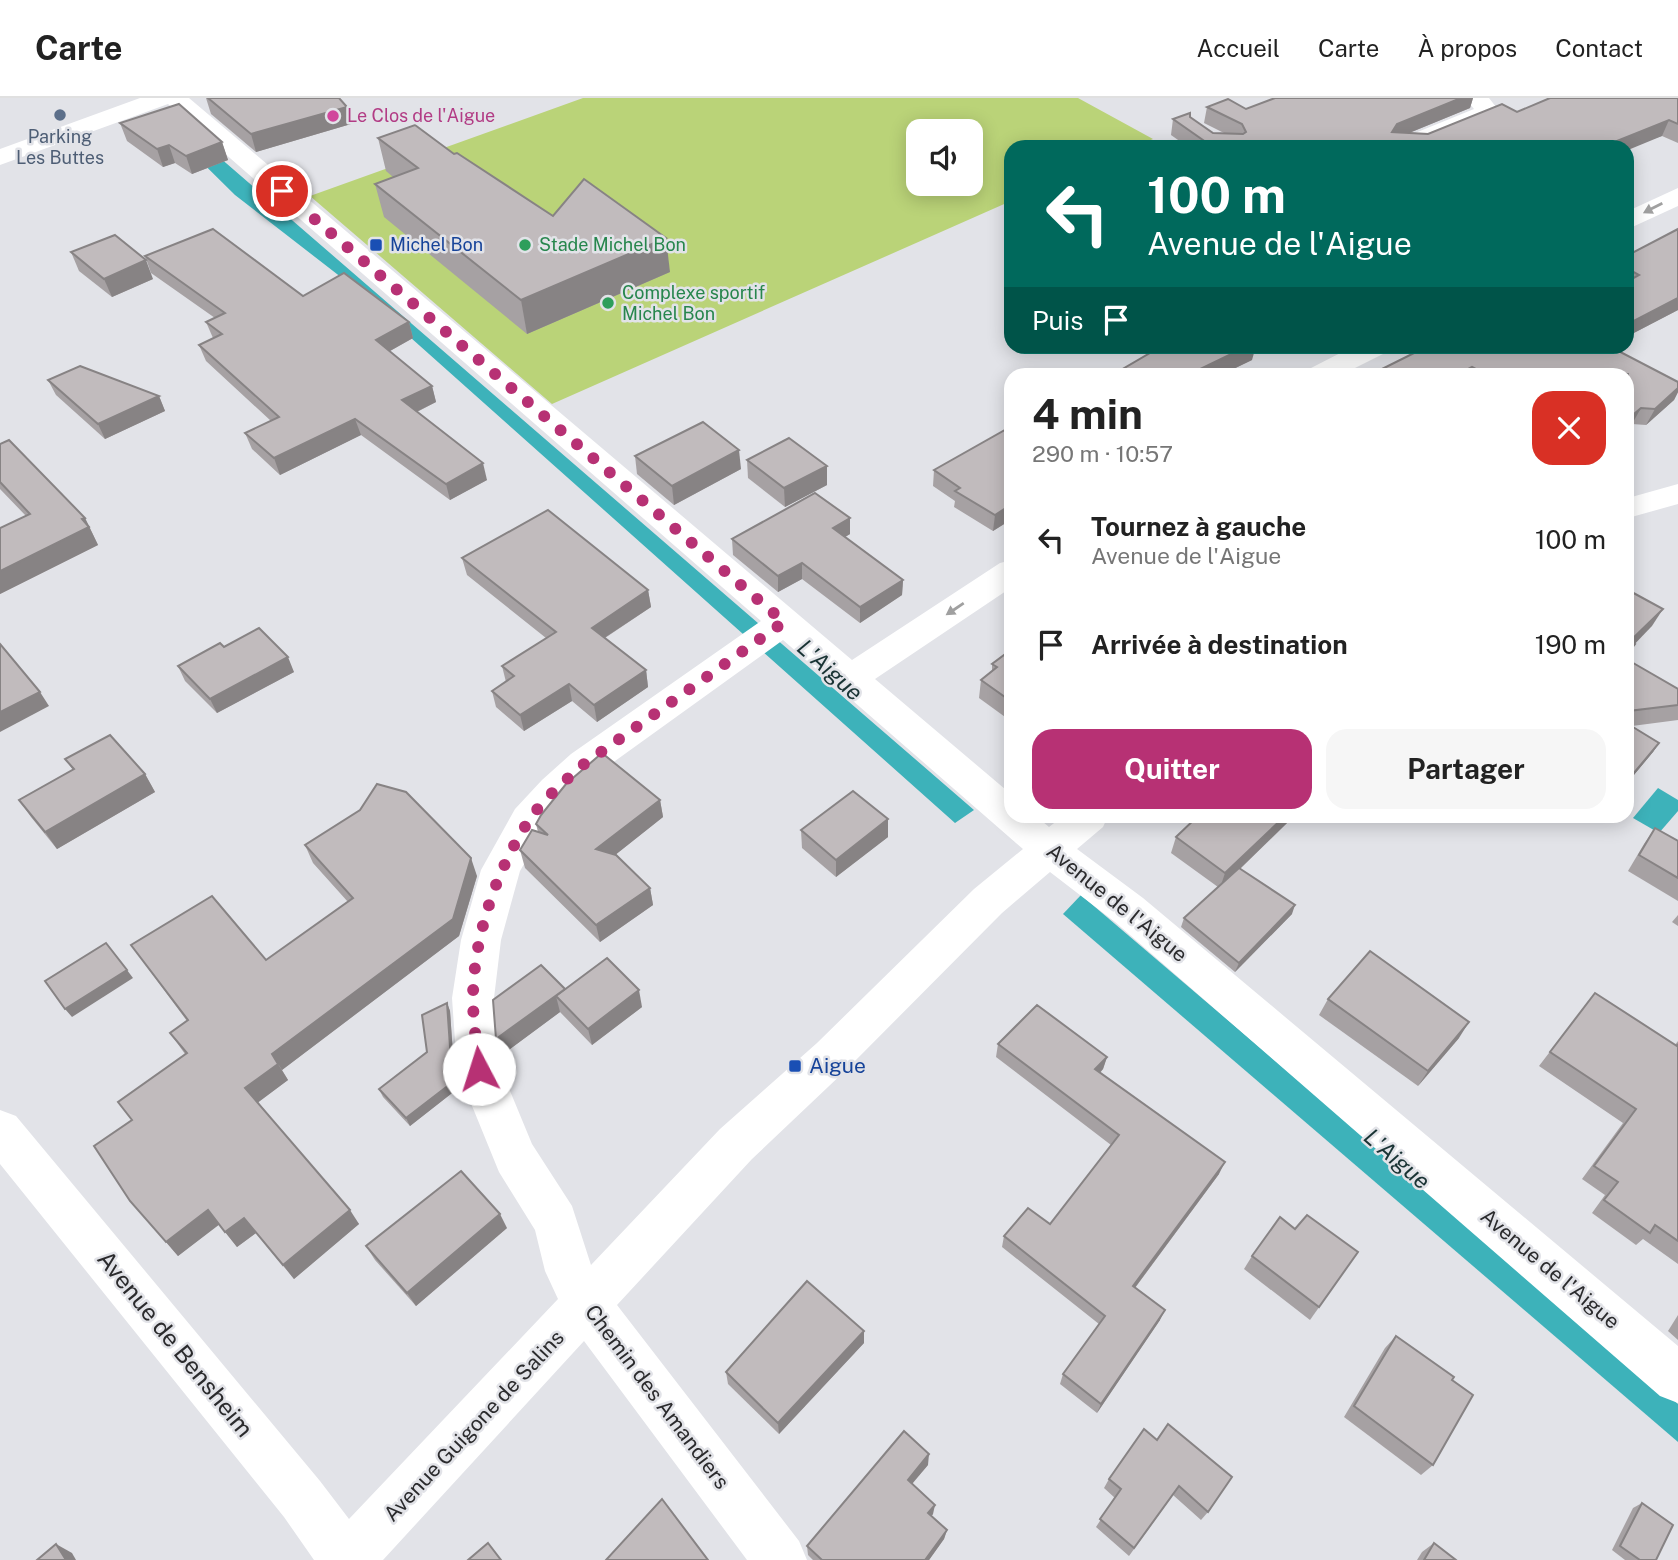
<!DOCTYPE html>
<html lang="fr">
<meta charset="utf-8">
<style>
:root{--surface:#fff;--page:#f6f6f6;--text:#222;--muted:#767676;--line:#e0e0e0;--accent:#b73174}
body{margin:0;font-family:"Public Sans",sans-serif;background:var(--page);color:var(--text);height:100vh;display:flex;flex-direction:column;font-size:26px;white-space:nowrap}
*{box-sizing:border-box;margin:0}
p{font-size:23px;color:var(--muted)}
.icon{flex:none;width:38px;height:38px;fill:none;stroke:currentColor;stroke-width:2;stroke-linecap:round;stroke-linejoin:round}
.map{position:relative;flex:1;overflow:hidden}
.sheet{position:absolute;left:1004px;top:270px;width:630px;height:455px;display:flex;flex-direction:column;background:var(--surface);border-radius:21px;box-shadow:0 4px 18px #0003}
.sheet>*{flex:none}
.top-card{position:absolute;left:1004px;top:42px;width:630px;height:214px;border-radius:21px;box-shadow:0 4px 18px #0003;background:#00695c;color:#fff;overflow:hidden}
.buttons{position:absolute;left:906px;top:21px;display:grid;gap:14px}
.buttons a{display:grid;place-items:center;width:77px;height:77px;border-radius:14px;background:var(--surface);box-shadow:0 4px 18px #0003;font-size:35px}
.pin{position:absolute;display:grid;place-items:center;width:60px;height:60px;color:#fff;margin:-30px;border:4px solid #fff;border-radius:50%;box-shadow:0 2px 7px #0007}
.me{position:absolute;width:77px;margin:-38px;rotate:355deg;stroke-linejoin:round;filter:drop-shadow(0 0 5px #0008)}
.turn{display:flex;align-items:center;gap:24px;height:147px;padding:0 28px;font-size:32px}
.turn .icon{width:91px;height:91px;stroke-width:2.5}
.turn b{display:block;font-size:49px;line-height:60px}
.then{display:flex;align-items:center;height:66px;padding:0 28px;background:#0003;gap:14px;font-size:26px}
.round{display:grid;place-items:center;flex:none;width:74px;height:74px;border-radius:21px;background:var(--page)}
.headline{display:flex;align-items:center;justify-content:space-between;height:119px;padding:0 28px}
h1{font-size:42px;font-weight:700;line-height:52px}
.primary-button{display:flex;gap:14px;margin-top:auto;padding:14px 28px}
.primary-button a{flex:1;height:80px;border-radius:21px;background:var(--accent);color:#fff;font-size:28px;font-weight:700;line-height:80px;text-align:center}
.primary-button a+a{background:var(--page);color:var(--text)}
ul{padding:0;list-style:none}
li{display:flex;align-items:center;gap:21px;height:105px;padding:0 28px}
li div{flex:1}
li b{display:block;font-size:26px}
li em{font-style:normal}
header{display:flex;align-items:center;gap:42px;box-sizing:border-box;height:98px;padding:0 35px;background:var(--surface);border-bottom:2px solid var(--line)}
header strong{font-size:33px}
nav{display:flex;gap:38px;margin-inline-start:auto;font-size:24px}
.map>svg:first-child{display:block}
.green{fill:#bad378;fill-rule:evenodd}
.water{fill:#3db2ba}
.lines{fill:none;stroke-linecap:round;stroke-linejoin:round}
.minor{fill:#fff;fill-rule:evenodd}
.wall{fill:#a6a1a3}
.shaded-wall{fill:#878384}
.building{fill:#c1bbbd;stroke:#878384;stroke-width:2}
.oneway{fill:#a0a0a0}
.route{stroke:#b73174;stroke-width:12;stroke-dasharray:0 21.6}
.service-dot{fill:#5c6f8a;stroke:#e2e3e8;stroke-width:2.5}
.hotel-dot{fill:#d1479c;stroke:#e2e3e8;stroke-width:2.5}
.transit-dot{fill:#1a4fb4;stroke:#e2e3e8;stroke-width:2.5}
.leisure-dot{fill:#2e9e5b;stroke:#e2e3e8;stroke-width:2.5}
.labels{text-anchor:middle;stroke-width:5;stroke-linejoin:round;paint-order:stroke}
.far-hotel-label{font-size:18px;fill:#b23c85;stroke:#e2e3e8;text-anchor:start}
.far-service-label{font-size:18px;fill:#4e5e75;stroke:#e2e3e8}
.far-transit-label{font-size:18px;fill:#164399;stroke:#e2e3e8;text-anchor:start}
.far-leisure-label{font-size:18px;fill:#27864d;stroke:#e2e3e8;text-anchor:start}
.street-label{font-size:21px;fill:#2b2b2d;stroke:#e2e3e8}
.transit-label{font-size:21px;fill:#164399;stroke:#e2e3e8;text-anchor:start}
.water-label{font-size:23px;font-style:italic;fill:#193334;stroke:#e2e3e8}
.near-street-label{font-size:24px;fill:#2b2b2d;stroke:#e2e3e8}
</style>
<header>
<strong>Carte</strong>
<nav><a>Accueil</a><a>Carte</a><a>À propos</a><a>Contact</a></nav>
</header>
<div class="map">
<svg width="1678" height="1462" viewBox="0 0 1678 1462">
<rect width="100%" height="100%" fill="#e2e3e8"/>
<path class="green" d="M583,0H1078L1153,41L1135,49H1012L1011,103L552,306L310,98ZM919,33H971V86H919Z"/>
<g class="water">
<path d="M167,14L974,712L955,725L355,190L235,97L155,18Z"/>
<path d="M1658,690L1678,702V713L1659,735L1633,720Z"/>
<path d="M1081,797L1678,1306V1344L1063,816Z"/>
</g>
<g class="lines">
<g class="minor">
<path d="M140,0H189L852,562L1000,465L1012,462V489L875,581L1012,697V718H1036L1049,729L1063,718H1108L1103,729L1077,751L1143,800L1678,1248V1305L1660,1298L1115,824L1050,774L1002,815L847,971L752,1061L617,1207L799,1443L807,1462H747L584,1243L383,1462H314L284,1419L0,1066V1012L16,1018L320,1383L349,1421L558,1201L545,1173L535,1132L499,1074L457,971L452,900L461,842L481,772L515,711L542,682L571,656L761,523L168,6L0,67V51ZM783,542L1023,751L974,791L817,945L720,1031L591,1167L572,1108L532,1046L501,971L494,900L501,842L520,773L543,733L568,702L597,676Z"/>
<path d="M1465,0H1489L1500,14L1496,19L1423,49H1390L1393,44L1474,11Z"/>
<path d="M1678,90V108L1628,131V113Z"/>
<path d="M1354,248H1391L1387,254L1343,276H1306L1311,270Z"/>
<path d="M1678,386V406L1628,420V400Z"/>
</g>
</g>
<g class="wall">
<path d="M206,0H339L351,26L256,54L211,16Z"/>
<path d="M1275,0H1473L1470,10L1409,35L1428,36L1517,14L1678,0V45L1662,38L1628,49H1188L1171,37L1173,21L1190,19L1213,35L1226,36L1204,25L1207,9L1246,11Z"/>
<path d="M120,25L222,44L228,62L192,76L175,65L163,69L127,43Z"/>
<path d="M378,40L454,56L553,118L670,174L527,236L384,119L375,86L393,79L386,73Z"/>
<path d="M1678,131V212L1628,238V157Z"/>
<path d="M71,154L153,181L112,199L79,173Z"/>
<path d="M145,158L409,224L413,240L390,253L432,288L436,304L417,314L487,382L450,402L361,337L280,377L252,351L245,335L271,323L206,263L199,247L213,240L206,224L215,220L151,175Z"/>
<path d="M1428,248H1609L1678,284V294L1674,302L1646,327L1632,326L1628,330V276H1372Z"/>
<path d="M1252,262L1223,276H1121V272Z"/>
<path d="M48,282L159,298L165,313L105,341L56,297Z"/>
<path d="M1012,328V421L993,433L954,409L955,403L933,388L934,372Z"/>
<path d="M0,346L85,420L98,447L0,496V430L26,418L0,391Z"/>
<path d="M635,358L741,371L674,407L637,376Z"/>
<path d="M747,362L827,368V387L785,409L748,380Z"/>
<path d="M850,420V436L845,439L903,482L902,497L860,525L802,481L778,494L733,457L732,441Z"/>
<path d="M462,460L648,492L651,509L605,540L646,572L648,589L597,624L572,603L524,633L496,609L492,593L506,584L502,568L546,540L467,477Z"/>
<path d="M224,549L294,574L217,615L185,583L178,568Z"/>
<path d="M1012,551V624L979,600L981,582L992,574V566Z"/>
<path d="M1628,562L1678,591V622L1632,628L1659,645L1653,654L1628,684Z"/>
<path d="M65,661L145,676L155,694L57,751L31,719L19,702L73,672Z"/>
<path d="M660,702L663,719L615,757L650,790L653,807L600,844L525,770L520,752L538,734L536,726Z"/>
<path d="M1195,718H1291L1287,725L1240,771L1292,816L1235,874L1181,829L1184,820L1218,789L1171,755L1176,739L1193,723Z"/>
<path d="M888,721V739L836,779L802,750L801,732Z"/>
<path d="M1655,730L1678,743V803L1628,773L1644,746Z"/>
<path d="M305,747L477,778L459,838L282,972L288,982L258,1004L359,1126L294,1181L256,1135L237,1149L219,1126L178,1158L166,1144L132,1022L185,956L170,935L187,923L131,847L266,862L348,804L313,765Z"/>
<path d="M1678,817V828L1672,824Z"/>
<path d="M565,892L642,909L592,947L560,914L502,957L496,941Z"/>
<path d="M1595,895L1675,947L1678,943V1166L1643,1141L1636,1147L1592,1115L1605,1097L1582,1081L1623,1025L1539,968Z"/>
<path d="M1328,901L1459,940L1418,988L1319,917Z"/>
<path d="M447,905L450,913L454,971L461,988L410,1028L383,999L379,991L427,954Z"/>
<path d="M998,946L1107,959L1103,971L1100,975L1219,1076L1135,1190L1160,1222L1097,1315L1060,1286L1063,1276L1099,1226L1002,1149L1004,1138L1050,1126L1111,1047L996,959Z"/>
<path d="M507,1130L416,1208L375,1162L366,1148Z"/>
<path d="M1358,1154L1310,1222L1244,1171L1252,1158Z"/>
<path d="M1678,1217V1242L1668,1233Z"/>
<path d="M1396,1238L1452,1282L1433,1367L1421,1377L1344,1319L1385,1250Z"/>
<path d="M864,1245L779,1336L728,1286L726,1274Z"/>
<path d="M1144,1331L1208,1414L1201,1422L1173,1397L1129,1458L1096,1429L1115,1400L1104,1390L1109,1381Z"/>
<path d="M928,1367L912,1385L933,1416L931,1418L947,1432L944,1441L929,1462H813L808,1457L807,1448Z"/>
<path d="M1642,1405L1656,1462H1625L1612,1452L1633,1410Z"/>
<path d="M1434,1445L1456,1462H1417L1422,1454Z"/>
</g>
<g class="shaded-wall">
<path d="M1461,0H1473L1470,10L1392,42V34L1397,26Z"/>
<path d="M347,9L351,26L256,54L251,36Z"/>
<path d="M1669,22L1662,38L1628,52V49H1602Z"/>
<path d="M222,44L228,62L192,76L186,58Z"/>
<path d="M169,47L175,65L163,69L157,51Z"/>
<path d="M666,140L670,174L527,236L521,202Z"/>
<path d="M146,162L153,181L112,199L104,181Z"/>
<path d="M1678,200V212L1628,238V226Z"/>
<path d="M409,224L413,240L381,258L376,242Z"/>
<path d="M1248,248H1256L1252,262L1223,276H1190Z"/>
<path d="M1472,269L1469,276H1459Z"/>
<path d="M432,288L436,304L406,319L402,302Z"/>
<path d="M1678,290V294L1674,302L1646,327L1655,311Z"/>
<path d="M159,298L165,313L105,341L98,326Z"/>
<path d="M1641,310L1632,326L1628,330V321Z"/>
<path d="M355,321L361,337L280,377L274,360Z"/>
<path d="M739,352L741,371L674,407L672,388Z"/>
<path d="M483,365L487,382L450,402L446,386Z"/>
<path d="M827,368V387L785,409L784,390Z"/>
<path d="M1012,406V421L993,433L995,417Z"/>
<path d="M85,420L98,447L0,496V473Z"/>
<path d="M850,420V436L833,446V430Z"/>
<path d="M802,465V481L778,494V478Z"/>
<path d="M903,482L902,497L860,525V509Z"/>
<path d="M648,492L651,509L595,546L592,530Z"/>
<path d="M1663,511L1652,528L1628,553L1630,543Z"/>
<path d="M288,559L294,574L217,615L210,601Z"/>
<path d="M646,572L648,589L597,624L594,607Z"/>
<path d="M569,586L572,603L524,633L520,617Z"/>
<path d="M40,594L49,608L0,634V614Z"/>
<path d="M1659,645L1653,654L1628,684V682Z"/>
<path d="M145,676L155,694L57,751L45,734Z"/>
<path d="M660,702L663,719L600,769L596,751Z"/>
<path d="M1285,718H1291L1287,725L1220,790L1225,775Z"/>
<path d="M888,721V739L836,779V762Z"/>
<path d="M471,760L477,778L459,838L282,972L272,956Z"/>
<path d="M650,790L653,807L600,844L596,827Z"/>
<path d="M1295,807L1292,816L1235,874L1239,865Z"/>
<path d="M127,872L133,880L72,919L65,911Z"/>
<path d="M565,891L556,898L560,914L502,957L496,941Z"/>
<path d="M639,892L642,909L592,947L588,931Z"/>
<path d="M447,905L450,913L454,971L461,988L410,1028L406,1020L451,963Z"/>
<path d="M1469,924L1459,940L1418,988L1428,973Z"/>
<path d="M1107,959L1103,971L1091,984L1095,971Z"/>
<path d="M278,966L288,982L256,1006L245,990Z"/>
<path d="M1225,1064L1219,1076L1128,1199L1133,1188Z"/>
<path d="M208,1112L220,1126L178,1158L166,1144Z"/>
<path d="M350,1112L359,1126L294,1181L283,1167Z"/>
<path d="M500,1116L507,1130L416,1208L407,1195Z"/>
<path d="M244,1120L256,1135L237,1149L225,1134Z"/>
<path d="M1165,1212L1160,1222L1097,1315L1101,1306Z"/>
<path d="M864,1233V1245L779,1336L778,1325Z"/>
<path d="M929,1356L928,1367L907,1392L908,1382Z"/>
<path d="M935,1407L933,1416L926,1425L928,1415Z"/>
<path d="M947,1432L944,1441L929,1462H925Z"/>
<path d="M56,1446L72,1455L76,1462H66Z"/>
</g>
<g class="building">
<path d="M208,0H339L347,9L251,36Z"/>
<path d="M1275,0H1461L1397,26L1392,34L1428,36L1502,6L1517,14L1550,0H1678V26L1669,22L1602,49H1213L1173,21L1190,15V19L1213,35L1243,36L1246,34L1242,26L1207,9L1228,1L1246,11Z"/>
<path d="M179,6L222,44L186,58L169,47L157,51L120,25Z"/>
<path d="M415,27L454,56L457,55L553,118L584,81L666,140L521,202L375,86L418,70L378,40Z"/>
<path d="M213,131L303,198L344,175L409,224L376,242L432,288L402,302L483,365L446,386L355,321L274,360L245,335L279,319L199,247L222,236L206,224L225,215L145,158Z"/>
<path d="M1678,131V200L1628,226V183L1639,177L1628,171V157Z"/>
<path d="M115,137L146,162L104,181L71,154Z"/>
<path d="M1162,248H1248L1190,276H1129L1121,272Z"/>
<path d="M1428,248H1609L1678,284V290L1655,311L1641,310L1628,321V276H1485L1472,269L1459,276H1372Z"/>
<path d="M80,268L159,298L98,326L48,282Z"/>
<path d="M703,324L739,352L672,388L635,358Z"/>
<path d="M1012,328V406L995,417L955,393L960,390L934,372Z"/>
<path d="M789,340L827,368L784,390L747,362Z"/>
<path d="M9,342L85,420L82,421L89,429L0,473V430L30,416L0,384V346Z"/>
<path d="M815,395L850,420L833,430L903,482L860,509L802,465L778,478L732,441Z"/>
<path d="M548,412L648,492L592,530L646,572L594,607L569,586L520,617L492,593L514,578L502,568L556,534L462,460Z"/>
<path d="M1628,492L1663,511L1630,543L1635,546L1628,555Z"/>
<path d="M259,530L288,559L210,601L178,568L220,545L224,549Z"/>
<path d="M0,546L40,594L0,614Z"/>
<path d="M1012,551V604L981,582L997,569L992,566Z"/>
<path d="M1628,562L1678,591V607L1628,613Z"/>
<path d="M1628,626L1659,645L1628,682Z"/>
<path d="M110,637L145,676L45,734L19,702L74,671L65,661Z"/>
<path d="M602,655L660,702L596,751L616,757L650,790L596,827L520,752L532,732L548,737L536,726L541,717L566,686Z"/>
<path d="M377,686L406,694L471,760L453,821L272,956L278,966L245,990L350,1112L283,1167L244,1120L225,1134L208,1112L166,1144L130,1103L94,1048L132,1022L118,1004L187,955L170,935L188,922L131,847L212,798L266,862L353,800L305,747L360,712Z"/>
<path d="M853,693L888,721L836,762L801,732Z"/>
<path d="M1194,718H1285L1225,775L1176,739L1197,719Z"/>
<path d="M1655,730L1678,743V780L1639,757Z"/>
<path d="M1239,770L1295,807L1239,865L1184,820Z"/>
<path d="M106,845L127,872L65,911L45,883Z"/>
<path d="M1370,853L1469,924L1428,973L1328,901Z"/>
<path d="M607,860L639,892L588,931L556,898Z"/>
<path d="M541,867L565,891L496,941L493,902Z"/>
<path d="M1595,895L1677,948L1678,946V1143L1655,1127L1650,1135L1604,1102L1618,1084L1594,1068L1636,1011L1550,954Z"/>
<path d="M447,905L451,963L458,980L406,1020L379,991L427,954L422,917Z"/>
<path d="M1037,907L1107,959L1095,971L1225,1064L1133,1188L1165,1212L1101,1306L1063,1276L1105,1218L1004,1138L1028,1110L1050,1126L1119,1037L998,946Z"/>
<path d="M461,1073L500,1116L407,1195L366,1148Z"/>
<path d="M1307,1117L1358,1154L1319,1209L1252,1158L1280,1119L1295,1131Z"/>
<path d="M807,1183L864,1233L778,1325L726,1274Z"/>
<path d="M1396,1238L1454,1279L1452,1282L1473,1297L1433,1367L1354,1308Z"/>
<path d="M1168,1326L1232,1379L1208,1414L1179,1388L1134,1450L1100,1421L1121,1391L1109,1381L1144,1331L1157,1342Z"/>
<path d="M904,1333L929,1356L908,1382L935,1407L928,1415L947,1432L925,1462H822L807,1448Z"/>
<path d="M662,1401L708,1462H606Z"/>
<path d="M1642,1405L1673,1427L1656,1462H1640L1620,1448Z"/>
<path d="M488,1445L501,1462H468Z"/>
<path d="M1434,1445L1456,1462H1424Z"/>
<path d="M56,1446L66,1462H37Z"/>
</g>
<defs><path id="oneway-solid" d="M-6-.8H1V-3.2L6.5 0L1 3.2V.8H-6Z" transform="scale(1.75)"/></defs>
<g class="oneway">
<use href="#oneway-solid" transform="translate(1653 110) rotate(153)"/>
<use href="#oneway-solid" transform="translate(955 511) rotate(146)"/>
</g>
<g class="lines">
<path class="route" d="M282,93L784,524L584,666C564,684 542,702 528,724C496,773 473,841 473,901C473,924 477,948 479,971"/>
</g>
<circle class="service-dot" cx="60" cy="17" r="7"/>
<circle class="hotel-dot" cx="333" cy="18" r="7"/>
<g class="transit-dot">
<rect x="369" y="140" width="14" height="14" rx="3.5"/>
<rect x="788" y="961" width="14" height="14" rx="3.5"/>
</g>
<g class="leisure-dot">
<circle cx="525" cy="147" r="7"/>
<circle cx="608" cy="205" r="7"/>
</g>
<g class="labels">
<g class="far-hotel-label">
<text x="347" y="24">Le Clos de l'Aigue</text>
</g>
<g class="far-service-label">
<text x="60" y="45">Parking<tspan x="60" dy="21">Les Buttes</tspan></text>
</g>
<g class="far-transit-label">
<text x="390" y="153">Michel Bon</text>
</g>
<g class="far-leisure-label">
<text x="539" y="153">Stade Michel Bon</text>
<text x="622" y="201">Complexe sportif<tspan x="622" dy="21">Michel Bon</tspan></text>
</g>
<g class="street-label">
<text transform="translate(1117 805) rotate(39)" y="7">Avenue de l'Aigue</text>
<text transform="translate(1550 1171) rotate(40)" y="7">Avenue de l'Aigue</text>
<text transform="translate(657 1299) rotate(53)" y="7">Chemin des Amandiers</text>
<text transform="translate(474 1328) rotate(-47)" y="7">Avenue Guigone de Salins</text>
</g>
<g class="transit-label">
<text x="809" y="975">Aigue</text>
</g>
<g class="water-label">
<text transform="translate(830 572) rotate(42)" y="8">L'Aigue</text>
<text transform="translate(1397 1061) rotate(41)" y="8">L'Aigue</text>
</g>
<g class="near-street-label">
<text transform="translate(175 1246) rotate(51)" y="8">Avenue de Bensheim</text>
</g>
</g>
</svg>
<div class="buttons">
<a><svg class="icon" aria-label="sound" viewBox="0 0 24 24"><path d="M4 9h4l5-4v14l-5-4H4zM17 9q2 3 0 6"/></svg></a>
</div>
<div class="pin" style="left:282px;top:93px;background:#d93025"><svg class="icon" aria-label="arrive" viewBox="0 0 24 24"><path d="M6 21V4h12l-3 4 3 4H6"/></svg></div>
<svg class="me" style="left:479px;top:971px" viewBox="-20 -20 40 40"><circle r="19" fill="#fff"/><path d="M0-13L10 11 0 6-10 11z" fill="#b73174"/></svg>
<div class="top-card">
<div class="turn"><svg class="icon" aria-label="left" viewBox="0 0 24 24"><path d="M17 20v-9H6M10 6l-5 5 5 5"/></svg><div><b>100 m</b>Avenue de l'Aigue</div></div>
<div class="then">Puis<svg class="icon" aria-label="arrive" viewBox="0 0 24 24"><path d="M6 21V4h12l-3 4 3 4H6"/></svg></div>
</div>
<section class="sheet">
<div class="headline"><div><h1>4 min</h1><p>290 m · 10:57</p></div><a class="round" style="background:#d93025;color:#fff"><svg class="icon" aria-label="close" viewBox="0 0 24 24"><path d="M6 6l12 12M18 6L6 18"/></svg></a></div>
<ul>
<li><svg class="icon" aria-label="left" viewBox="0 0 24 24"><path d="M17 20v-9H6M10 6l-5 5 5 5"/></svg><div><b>Tournez à gauche</b><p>Avenue de l'Aigue</p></div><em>100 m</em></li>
<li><svg class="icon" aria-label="arrive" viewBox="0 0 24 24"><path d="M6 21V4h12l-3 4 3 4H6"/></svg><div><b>Arrivée à destination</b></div><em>190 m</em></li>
</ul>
<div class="primary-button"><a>Quitter</a><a>Partager</a></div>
</section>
</div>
